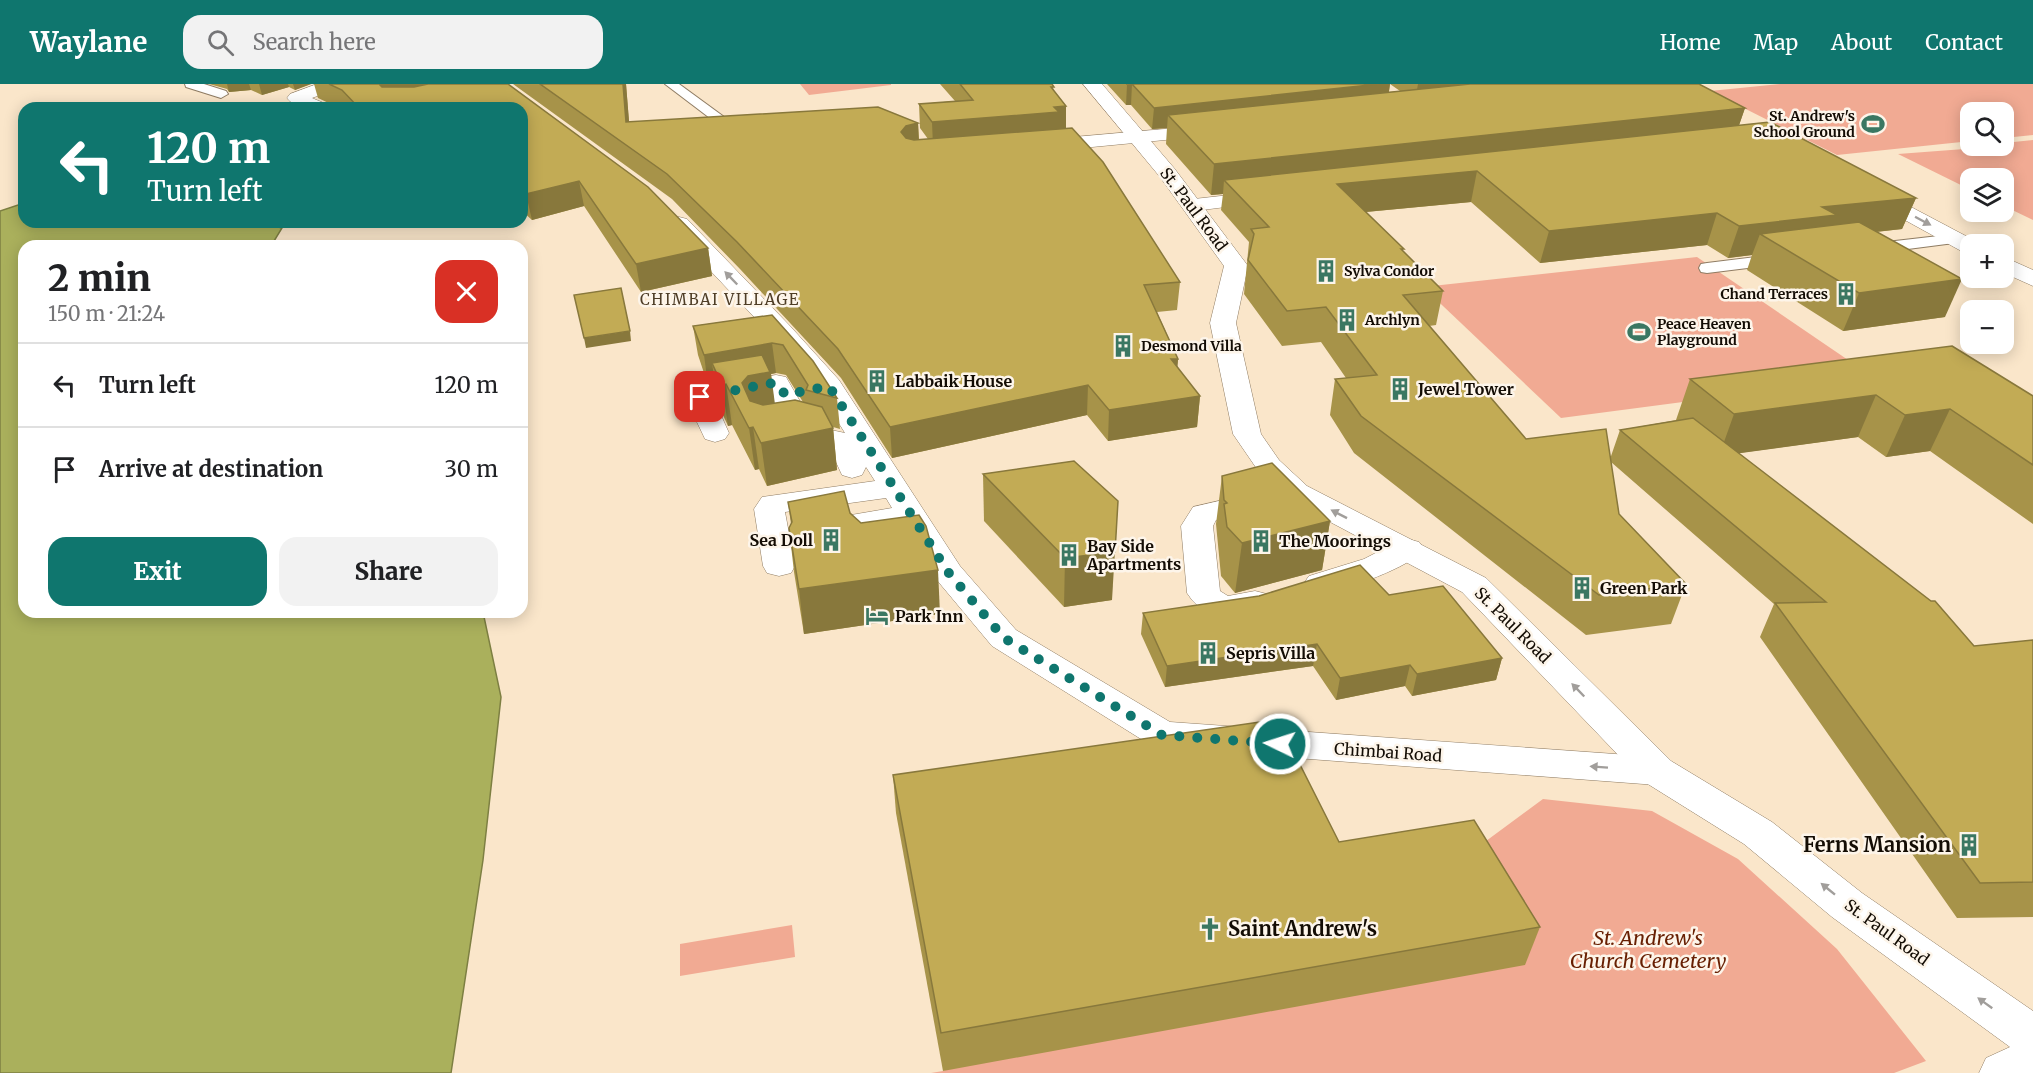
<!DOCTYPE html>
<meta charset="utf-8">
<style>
:root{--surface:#fff;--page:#f2f2f2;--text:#202124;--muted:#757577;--line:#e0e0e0;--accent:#0f766e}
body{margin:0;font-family:Merriweather,serif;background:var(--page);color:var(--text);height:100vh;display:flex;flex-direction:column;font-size:22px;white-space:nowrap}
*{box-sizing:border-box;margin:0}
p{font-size:20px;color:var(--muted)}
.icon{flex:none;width:33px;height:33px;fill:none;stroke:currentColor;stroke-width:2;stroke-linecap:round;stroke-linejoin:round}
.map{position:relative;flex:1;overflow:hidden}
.drawer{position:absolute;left:18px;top:156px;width:510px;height:378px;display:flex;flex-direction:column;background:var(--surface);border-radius:18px;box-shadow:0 3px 15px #0003}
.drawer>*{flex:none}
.hud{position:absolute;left:18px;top:18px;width:510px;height:126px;border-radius:18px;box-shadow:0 3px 15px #0003;background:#0f766e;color:#fff;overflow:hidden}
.tools{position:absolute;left:1960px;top:18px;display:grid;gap:12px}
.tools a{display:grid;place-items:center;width:54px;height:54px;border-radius:12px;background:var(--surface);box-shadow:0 3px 15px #0003;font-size:30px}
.pin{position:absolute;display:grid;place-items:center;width:51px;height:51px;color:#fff;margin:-26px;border-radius:12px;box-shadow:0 3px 9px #0006}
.me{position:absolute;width:66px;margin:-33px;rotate:274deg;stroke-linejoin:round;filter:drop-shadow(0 0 4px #0008)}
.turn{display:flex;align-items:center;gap:21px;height:126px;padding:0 30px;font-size:27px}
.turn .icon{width:78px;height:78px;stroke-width:2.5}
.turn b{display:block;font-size:42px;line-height:51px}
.round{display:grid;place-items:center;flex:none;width:63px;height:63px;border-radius:18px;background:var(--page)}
.summary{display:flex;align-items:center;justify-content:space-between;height:102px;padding:0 30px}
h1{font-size:36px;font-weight:800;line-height:45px}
.button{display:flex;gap:12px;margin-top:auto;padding:12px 30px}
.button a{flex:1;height:69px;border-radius:18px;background:var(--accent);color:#fff;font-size:24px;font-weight:800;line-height:69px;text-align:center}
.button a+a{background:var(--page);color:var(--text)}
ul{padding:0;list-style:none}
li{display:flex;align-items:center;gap:18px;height:84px;padding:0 30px;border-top:2px solid var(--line)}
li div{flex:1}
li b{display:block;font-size:22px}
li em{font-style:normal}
header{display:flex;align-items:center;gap:36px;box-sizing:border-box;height:84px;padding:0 30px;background:var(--accent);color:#fff}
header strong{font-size:28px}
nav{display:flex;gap:33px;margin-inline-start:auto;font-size:21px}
.search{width:420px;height:54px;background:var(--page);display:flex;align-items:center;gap:15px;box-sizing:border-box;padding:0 21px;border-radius:18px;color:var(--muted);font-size:22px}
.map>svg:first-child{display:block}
.green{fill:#f1aa93}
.water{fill:#aab05c;stroke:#7d7f42;stroke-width:1.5}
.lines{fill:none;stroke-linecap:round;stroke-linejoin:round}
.lane-casing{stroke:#8f7c63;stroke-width:2}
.street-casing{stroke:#8f7c63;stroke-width:1}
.secondary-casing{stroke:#8f7c63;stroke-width:1}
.lane{fill:#fff;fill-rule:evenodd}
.street{fill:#fff;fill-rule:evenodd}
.secondary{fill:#fff;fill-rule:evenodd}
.wall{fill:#a79349;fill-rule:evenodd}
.shaded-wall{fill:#88783c}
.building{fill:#c2ab55;stroke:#88783c;stroke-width:1.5}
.oneway{fill:#a19e9b}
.route{stroke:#0f766e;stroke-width:10;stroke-dasharray:0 18}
.labels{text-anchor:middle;stroke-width:5;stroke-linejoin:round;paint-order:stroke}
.far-poi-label{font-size:14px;font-weight:bold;fill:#130c04;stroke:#fdf5ea;text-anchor:start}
.far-neighbourhood-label{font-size:15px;letter-spacing:1.5px;fill:#4e3d26;stroke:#fdf5ea}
.street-label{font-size:16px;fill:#130c04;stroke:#fdf5ea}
.poi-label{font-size:16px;font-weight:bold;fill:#130c04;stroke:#fdf5ea;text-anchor:start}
.near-poi-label{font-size:20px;font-weight:bold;fill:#130c04;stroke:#fdf5ea;text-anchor:end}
.near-park-label{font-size:20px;font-style:italic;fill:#681f02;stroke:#fdf5ea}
</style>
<header>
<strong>Waylane</strong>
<div class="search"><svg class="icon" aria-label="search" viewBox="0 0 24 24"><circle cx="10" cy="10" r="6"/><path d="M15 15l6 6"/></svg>Search here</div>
<nav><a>Home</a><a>Map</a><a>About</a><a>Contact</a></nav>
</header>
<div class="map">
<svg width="2033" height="989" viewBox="0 0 2033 989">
<rect width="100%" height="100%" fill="#fae6ca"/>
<g class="green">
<path d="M800,0H891V1L809,11Z"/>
<path d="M1780,0H2033V51L2004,54V28H1971V57L1837,71L1710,7Z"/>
<path d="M2033,56V136L2004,122V94H1971V106L1898,70L2004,62V59Z"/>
<path d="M1697,173L1873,293L1561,334L1423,203Z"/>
<path d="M1543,715L1652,727L1738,775L1837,865L1926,977L1894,989H931L943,987L1463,774Z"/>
<path d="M792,841L795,873L680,892V860Z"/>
</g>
<path class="water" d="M24,119V138H259L282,144L271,162H24V528H483L501,613L483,776L451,989H0V127Z"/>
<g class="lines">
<g class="lane-casing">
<g id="lane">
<path d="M185,0H204L226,7L228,10L221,14L186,3Z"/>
<path d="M665,0H679L731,38L729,41H719Z"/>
<path d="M1956,150L1962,152L1964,155L1962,158L1869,170L1861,165L1869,160Z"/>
<path d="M1781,170L1789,175L1787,179L1707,189L1701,188L1699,184L1701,180L1707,179Z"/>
</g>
</g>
<g class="street-casing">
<g id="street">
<path d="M317,0H342L339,4L312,14L326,20L329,24C315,24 297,27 287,14L290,10Z"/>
<path d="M1210,41L1217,43L1220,47L1217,51L1040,68L1033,66L1030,62L1033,58L1040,56Z"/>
<path d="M1870,103L1877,105L1981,160H1971V170L1963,168L1863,113L1859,109L1863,105Z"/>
<path d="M1266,107L1273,109L1277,113L1273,117L1194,127L1186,126L1183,121L1186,116L1194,115Z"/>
<path d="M679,133L687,135L790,242L839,296L960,482L1016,546L1170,638L1657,673L1671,677L1676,687L1671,697L1657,701L1162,664L1149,660L992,562L936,495L903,442L862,447L851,445L846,438L851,431L892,424L886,414L785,428L795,482L791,489L779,492L767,489L763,482L754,425L762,413L875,397L866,383L862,391L852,394L842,391L829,363L807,358L803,352L807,346L817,343L845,349L818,306L772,252L671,145L668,140L671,135Z"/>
<path d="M2004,173L2033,186V202L2004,189Z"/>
<path d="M776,291L786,293L809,333L802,342L769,348L759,346L755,340L759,334L779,330L768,309L715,318L729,349L725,355L715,358L705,355L686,315L691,306Z"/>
<path d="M1262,407L1273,410L1277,416L1273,422L1216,436L1213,442L1220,507L1228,512L1255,507L1267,510L1272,518L1267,526L1227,534L1203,527L1192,516L1187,509L1181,442L1193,423Z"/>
<path d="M1408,455L1419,458L1424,465C1412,483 1345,506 1323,509C1318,509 1314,507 1309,506L1304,499L1309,492L1364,475L1397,458Z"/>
</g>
</g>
<g class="secondary-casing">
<path id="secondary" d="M1083,0H1102L1174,84L1248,182L1236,239L1261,350L1279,376L1307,402L1486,494L1671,677L1772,738L1862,809L2033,927V989H1979L1986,974L2010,963L1832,833L1744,760L1643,697L1462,508L1285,414L1259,388L1233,350L1210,239L1224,182L1160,93Z"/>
</g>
<use href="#lane" class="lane"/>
<use href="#street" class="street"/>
<use href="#secondary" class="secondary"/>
</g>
<g class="wall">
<path d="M209,0H311L295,6L289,3L262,11L251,6L229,8L227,5Z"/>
<path d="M314,0H508L708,164L712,192L641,208L584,122L532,136L522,127V24H339L318,14Z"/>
<path d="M513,0H626L629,38L918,39L919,55H928L920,44L919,20L955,17L940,0H1052L1054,7L1066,22V45L1180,198L1177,226L1157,228L1178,275L1177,283L1200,312L1197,343L1108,357L1087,331L892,374L841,294L740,185L672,115Z"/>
<path d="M1107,0H1699L1745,24L1739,41L1916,114L1902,145L1876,148L1945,233L1843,247L1747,186L1752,171L1728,174L1707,161L1540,179L1471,118L1366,128L1404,168L1443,207L1436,241L1429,242L1526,355L1610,375L1620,346L1677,336H1676L1690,295L2033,312V440L1930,367L1886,373L1858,353L1739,369L1974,562L2033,556V833L1957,834L1760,553L1774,520L1611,378L1619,430L1686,500L1671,540L1586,551L1354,369L1330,331L1335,295L1346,294L1321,258L1282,262L1244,210L1249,158L1221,126L1223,110L1211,111L1166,60L1167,44L1152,45L1131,21H1126ZM1390,0L1400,7L1389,8Z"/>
<path d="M772,231L837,314L840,345L833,343L837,386L767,402L759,385L755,386L732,341L728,342L718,320L715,299L708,301L698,271L693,242ZM776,289L786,291L803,318L774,319L771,290Z"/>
<path d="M983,390L1112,516L1064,523L984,437Z"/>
<path d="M1222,392L1330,437L1322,486L1235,509L1221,492L1216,440Z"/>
<path d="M788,418L850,429L861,439L940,530L804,550L794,488L789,444L791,440Z"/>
<path d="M1389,511L1502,574L1496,596L1412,612L1405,602L1336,616L1313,582L1165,603L1141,550L1143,529Z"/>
<path d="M893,691L1540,843L1525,881L943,987L896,729Z"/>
</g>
<g class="shaded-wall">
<path d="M227,0H249L251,6L229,8Z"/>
<path d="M259,0H288L289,3L262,11Z"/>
<path d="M293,0H311L295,6Z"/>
<path d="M381,0H464L391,18L380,1Z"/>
<path d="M623,0H626L631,62L626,38Z"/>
<path d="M1132,0L1131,21H1126L1127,1Z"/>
<path d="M1379,0H1390L1387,19L1168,31L1167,44L1152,45L1154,24Z"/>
<path d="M1418,0H1610L1415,17Z"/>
<path d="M1066,22V46L933,62L932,38Z"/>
<path d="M1745,24L1735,53L1224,96L1223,110L1211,111L1214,80Z"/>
<path d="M918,39L919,63L907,66L901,48L906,42Z"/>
<path d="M1477,87L1471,118L1333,131L1337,100Z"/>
<path d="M579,97L584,122L532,136L526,110Z"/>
<path d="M1916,114L1902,145L1828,153L1760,150L1752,171L1728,174L1739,142L1822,123Z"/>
<path d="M1717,129L1707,161L1540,179L1549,147Z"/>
<path d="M708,164L712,192L641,208L636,180Z"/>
<path d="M1962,195L1945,233L1843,247L1859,209Z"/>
<path d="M630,247L631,257L586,264L584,254Z"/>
<path d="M772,259L776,289L771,290L776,328L754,333L742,299L712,279L715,299L708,301L704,271Z"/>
<path d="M1171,275H1178L1176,304Z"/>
<path d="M726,300L732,341L728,342L722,301Z"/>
<path d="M1088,301L1087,331L892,374L890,343Z"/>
<path d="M1876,311L1858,353L1719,372L1734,330Z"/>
<path d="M1200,312L1197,343L1108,357L1109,326Z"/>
<path d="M1950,325L1930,367L1886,373L1905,331Z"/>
<path d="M753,343L759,385L755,386L749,344Z"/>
<path d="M833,344L837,386L767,402L761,359Z"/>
<path d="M1118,417L1112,516L1064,523L1065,474Z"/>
<path d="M1330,437L1322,486L1235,509L1242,459Z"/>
<path d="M938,486L940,530L804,550L799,505Z"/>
<path d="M1317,560L1313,582L1165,603L1167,582Z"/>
<path d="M1502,574L1496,596L1412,612L1417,590Z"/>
<path d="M1410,581L1405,602L1336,616L1340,594Z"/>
</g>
<g class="building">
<path d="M329,0H381L380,1L382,3H414L428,0H508L648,103L708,164L636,180L579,97L526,110L522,106V24H359L342,6Z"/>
<path d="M540,0H623L626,38L878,23L918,39L906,42L901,48L906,54L914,56L1072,44L1103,78L1180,198L1144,201L1178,275H1171L1200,312L1109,326L1088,301L890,343L838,265L737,158L667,90Z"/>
<path d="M960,0H1052L1054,3H1051L1066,22L1054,23L1059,28L932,38L919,20L973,16Z"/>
<path d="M1126,0H1379L1154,24L1132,0Z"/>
<path d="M1470,0H1699L1745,24L1214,80L1168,31Z"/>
<path d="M1770,38L1916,114L1822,123L1837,131L1739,142L1717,129L1549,147L1477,87L1337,100L1404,165H1401L1443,207L1403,211L1526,355L1606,345L1619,430L1686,500L1599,511L1361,332L1335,295L1377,291L1326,223L1287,227L1248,176L1254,150L1251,145L1269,143L1224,96Z"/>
<path d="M1859,138L1962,195L1859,209L1760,150Z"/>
<path d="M621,204L630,247L584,254L574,211Z"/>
<path d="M772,231L813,277L837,314L806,306L808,301L783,261L772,259L704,271L693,242Z"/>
<path d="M1952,262L2033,312V381L1950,325L1905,331L1876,311L1734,330L1690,295Z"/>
<path d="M762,271L770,288L748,292L742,299L750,317L763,321L795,316L822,323L833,344L761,359L753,343L749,344L726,300L722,301L712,279Z"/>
<path d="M1693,334L1931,517H1935L1974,562L2033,556V798L1980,799L1775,519L1826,518L1620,346Z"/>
<path d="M1074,377L1118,417L1115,468L1065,474L983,390Z"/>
<path d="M1272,379L1330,437L1242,459L1227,443L1224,420L1227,419L1224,416L1222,392Z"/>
<path d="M844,407L850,429L861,439L919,431L926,442L938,486L799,505L789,444L792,438L788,418Z"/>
<path d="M1360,481L1389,511L1443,502L1502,574L1417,590L1410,581L1340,594L1317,560L1167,582L1143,529L1259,512Z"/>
<path d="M1274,636L1278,637L1339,758L1474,736L1540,843L941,949L893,691Z"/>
</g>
<defs><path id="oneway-solid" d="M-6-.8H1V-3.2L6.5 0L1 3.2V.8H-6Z" transform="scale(1.5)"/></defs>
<g class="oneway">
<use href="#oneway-solid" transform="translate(1923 137) rotate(28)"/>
<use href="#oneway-solid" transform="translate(731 194) rotate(-134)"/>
<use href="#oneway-solid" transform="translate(1339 430) rotate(-153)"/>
<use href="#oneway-solid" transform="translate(1578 606) rotate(-134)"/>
<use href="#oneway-solid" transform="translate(1599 683) rotate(-176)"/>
<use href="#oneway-solid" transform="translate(1828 805) rotate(-141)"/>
<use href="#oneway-solid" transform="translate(1985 919) rotate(-144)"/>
</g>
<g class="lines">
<path class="route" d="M700,313L773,299L779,300L785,311L829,302L948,488L1004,554L1162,651L1280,660"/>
</g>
<defs>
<g id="stadium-bare" transform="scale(1.8)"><path d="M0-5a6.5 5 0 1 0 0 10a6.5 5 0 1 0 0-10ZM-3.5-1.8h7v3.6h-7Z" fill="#3b7762" stroke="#fdf5ea" stroke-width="2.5" paint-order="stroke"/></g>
<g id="building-bare" transform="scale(1.8)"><path d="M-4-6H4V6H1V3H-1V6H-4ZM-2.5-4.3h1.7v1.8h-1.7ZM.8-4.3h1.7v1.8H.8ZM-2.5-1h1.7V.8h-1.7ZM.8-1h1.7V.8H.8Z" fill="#3b7762" stroke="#fdf5ea" stroke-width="2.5" paint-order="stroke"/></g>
<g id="hotel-bare" transform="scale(1.8)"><path d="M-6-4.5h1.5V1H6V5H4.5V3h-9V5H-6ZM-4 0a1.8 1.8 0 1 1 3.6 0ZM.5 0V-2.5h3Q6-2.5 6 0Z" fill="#3b7762" stroke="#fdf5ea" stroke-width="2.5" paint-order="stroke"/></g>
<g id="church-bare" transform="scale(1.8)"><path d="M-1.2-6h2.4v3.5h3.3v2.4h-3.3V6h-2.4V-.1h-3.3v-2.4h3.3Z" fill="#3b7762" stroke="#fdf5ea" stroke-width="2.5" paint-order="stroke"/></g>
</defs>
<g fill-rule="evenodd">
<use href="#stadium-bare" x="1873" y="40"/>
<use href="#building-bare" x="1326" y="187"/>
<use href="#building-bare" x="1846" y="210"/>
<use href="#building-bare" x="1347" y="236"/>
<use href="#stadium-bare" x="1639" y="248"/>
<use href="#building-bare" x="1123" y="262"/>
<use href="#building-bare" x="877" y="297"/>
<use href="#building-bare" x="1400" y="305"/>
<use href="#building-bare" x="831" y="456"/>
<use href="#building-bare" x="1261" y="457"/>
<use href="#building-bare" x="1069" y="471"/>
<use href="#building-bare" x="1582" y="504"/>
<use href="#hotel-bare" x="877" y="532"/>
<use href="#building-bare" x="1208" y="569"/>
<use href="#building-bare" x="1969" y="761"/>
<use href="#church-bare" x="1210" y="845"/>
</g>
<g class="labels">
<g class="far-poi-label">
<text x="1855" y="37" text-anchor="end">St. Andrew's<tspan x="1855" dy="16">School Ground</tspan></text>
<text x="1344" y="192">Sylva Condor</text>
<text x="1828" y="215" text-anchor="end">Chand Terraces</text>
<text x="1365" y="241">Archlyn</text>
<text x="1657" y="245">Peace Heaven<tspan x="1657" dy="16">Playground</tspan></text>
<text x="1141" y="267">Desmond Villa</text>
</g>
<g class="far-neighbourhood-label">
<text x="720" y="221">CHIMBAI VILLAGE</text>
</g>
<g class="street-label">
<text transform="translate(1194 125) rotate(53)" y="6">St. Paul Road</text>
<text transform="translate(1513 541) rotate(45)" y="6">St. Paul Road</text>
<text transform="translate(1388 668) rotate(4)" y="6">Chimbai Road</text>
<text transform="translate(1887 848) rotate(36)" y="6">St. Paul Road</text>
</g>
<g class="poi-label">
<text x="895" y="303">Labbaik House</text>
<text x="1418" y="311">Jewel Tower</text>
<text x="813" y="462" text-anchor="end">Sea Doll</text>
<text x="1279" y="463">The Moorings</text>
<text x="1087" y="468">Bay Side<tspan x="1087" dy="18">Apartments</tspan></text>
<text x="1600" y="510">Green Park</text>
<text x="895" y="538">Park Inn</text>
<text x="1226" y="575">Sepris Villa</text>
</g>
<g class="near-poi-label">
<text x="1951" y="768">Ferns Mansion</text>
<text x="1228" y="852" text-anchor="start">Saint Andrew's</text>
</g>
<g class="near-park-label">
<text x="1648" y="861">St. Andrew's<tspan x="1648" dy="23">Church Cemetery</tspan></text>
</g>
</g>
</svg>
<div class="tools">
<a><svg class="icon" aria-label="search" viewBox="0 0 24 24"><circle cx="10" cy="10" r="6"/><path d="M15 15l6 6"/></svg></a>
<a><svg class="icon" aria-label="layers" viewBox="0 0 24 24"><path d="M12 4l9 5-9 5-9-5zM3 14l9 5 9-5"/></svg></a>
<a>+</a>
<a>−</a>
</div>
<div class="pin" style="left:700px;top:313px;background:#d93025"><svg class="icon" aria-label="arrive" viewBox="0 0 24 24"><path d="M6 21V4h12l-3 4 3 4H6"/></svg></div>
<svg class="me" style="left:1280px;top:660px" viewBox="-20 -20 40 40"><circle r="17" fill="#0f766e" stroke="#fff" stroke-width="3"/><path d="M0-11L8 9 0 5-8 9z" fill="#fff"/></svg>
<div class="hud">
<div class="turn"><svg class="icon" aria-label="left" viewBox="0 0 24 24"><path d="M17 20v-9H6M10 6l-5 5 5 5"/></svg><div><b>120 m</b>Turn left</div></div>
</div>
<section class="drawer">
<div class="summary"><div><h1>2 min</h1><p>150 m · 21:24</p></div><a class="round" style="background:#d93025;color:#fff"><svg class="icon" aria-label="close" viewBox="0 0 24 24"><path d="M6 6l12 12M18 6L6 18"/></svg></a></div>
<ul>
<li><svg class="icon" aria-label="left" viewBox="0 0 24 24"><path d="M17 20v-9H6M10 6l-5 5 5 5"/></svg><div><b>Turn left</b></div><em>120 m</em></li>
<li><svg class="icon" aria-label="arrive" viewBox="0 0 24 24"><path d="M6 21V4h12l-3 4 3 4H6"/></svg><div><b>Arrive at destination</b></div><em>30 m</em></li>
</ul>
<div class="button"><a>Exit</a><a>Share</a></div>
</section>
</div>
